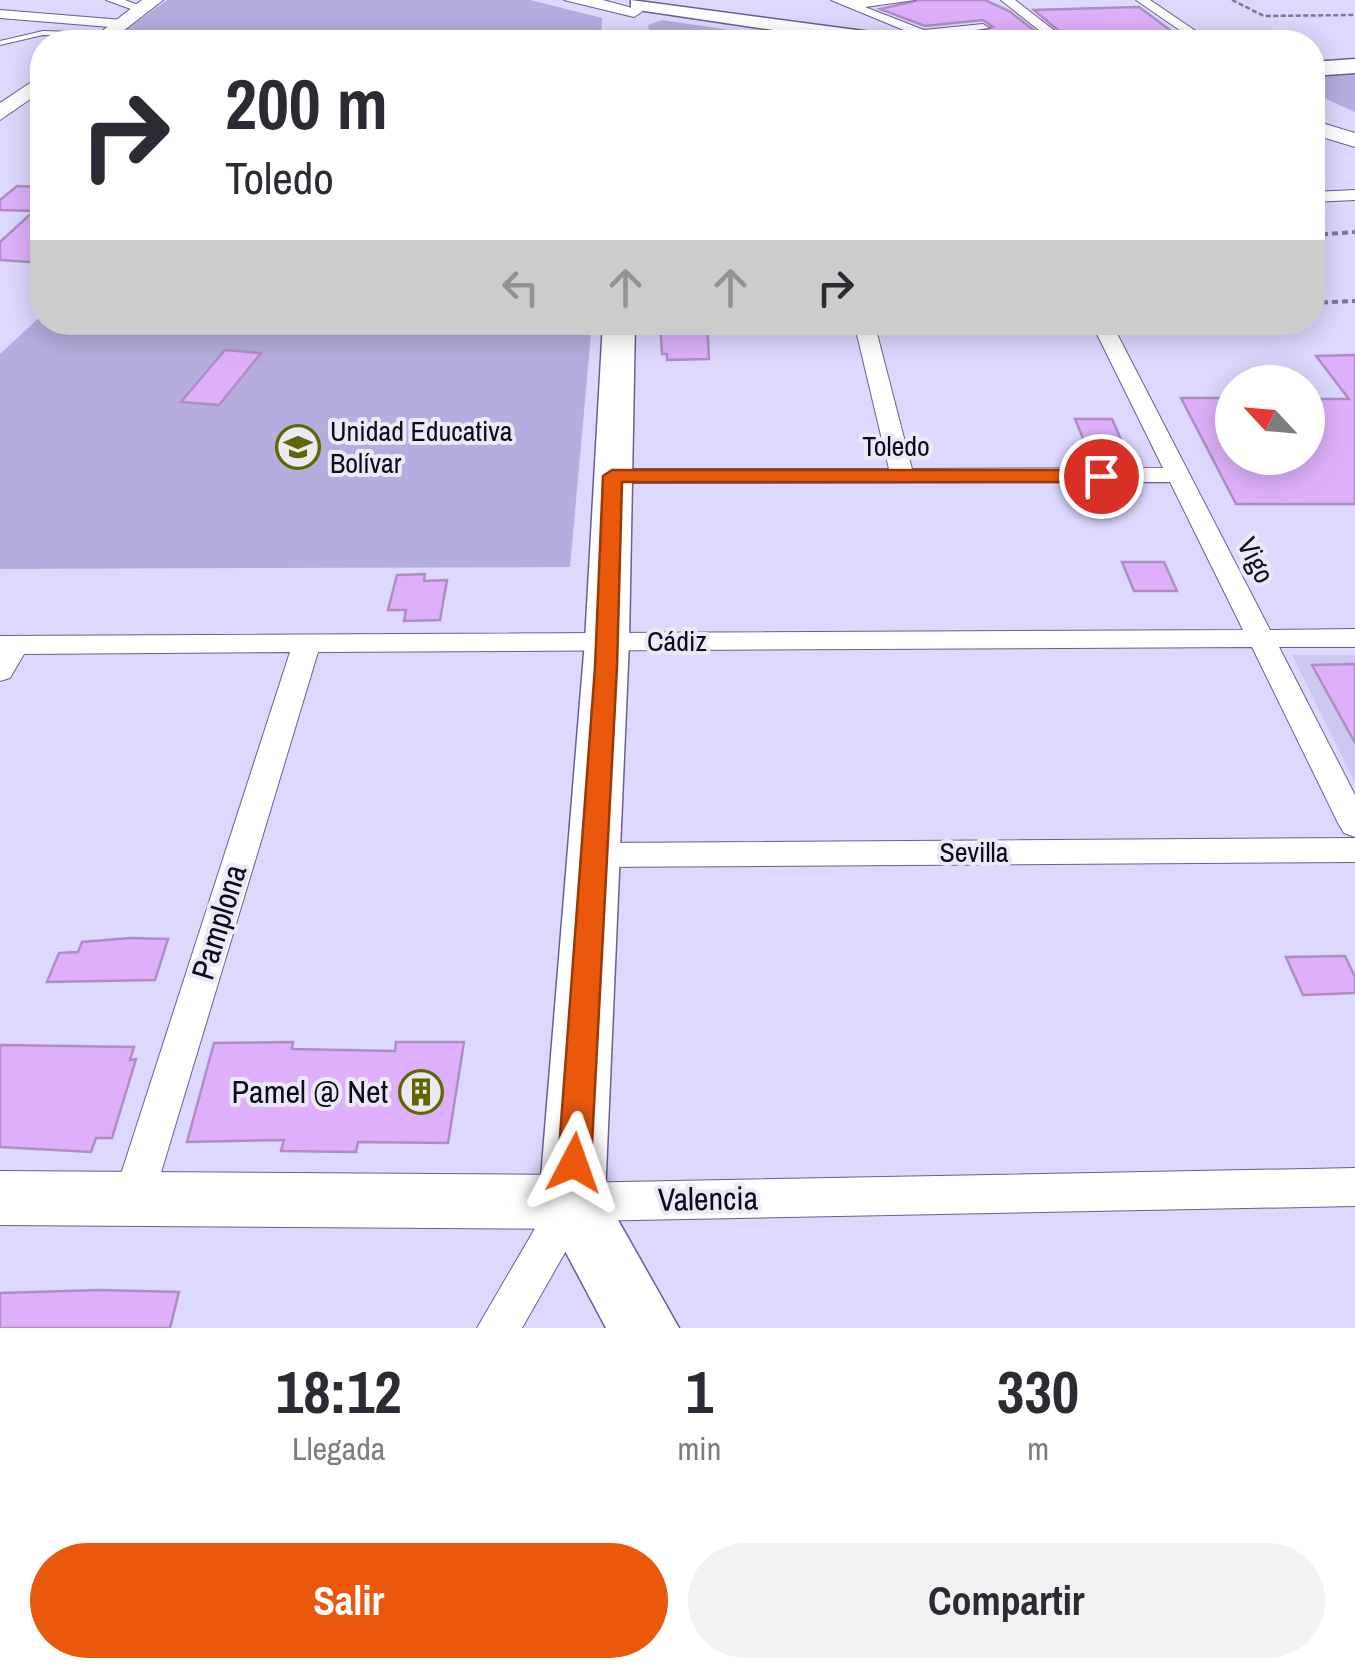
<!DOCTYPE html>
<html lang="es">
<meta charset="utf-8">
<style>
:root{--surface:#fff;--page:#f2f2f3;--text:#2b2b33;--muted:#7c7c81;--accent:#ea580c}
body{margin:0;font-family:"Archivo Narrow",sans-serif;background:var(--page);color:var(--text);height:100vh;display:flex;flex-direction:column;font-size:38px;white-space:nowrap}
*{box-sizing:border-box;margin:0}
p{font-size:32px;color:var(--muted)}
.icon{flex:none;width:55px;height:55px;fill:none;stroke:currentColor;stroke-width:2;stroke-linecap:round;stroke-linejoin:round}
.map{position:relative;height:1328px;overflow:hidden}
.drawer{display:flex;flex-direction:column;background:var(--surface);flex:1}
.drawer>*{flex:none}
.banner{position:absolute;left:30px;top:30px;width:1295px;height:305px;border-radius:40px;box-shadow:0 5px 25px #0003;background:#fff;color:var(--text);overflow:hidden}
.needle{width:65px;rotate:296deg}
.buttons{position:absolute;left:1215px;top:365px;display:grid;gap:20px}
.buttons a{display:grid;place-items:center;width:110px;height:110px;border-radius:50%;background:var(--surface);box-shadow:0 5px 25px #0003;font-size:50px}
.pin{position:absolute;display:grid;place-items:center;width:85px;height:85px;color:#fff;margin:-42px;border:5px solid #fff;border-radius:50%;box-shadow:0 2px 10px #0007}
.me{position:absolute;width:110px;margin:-55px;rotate:4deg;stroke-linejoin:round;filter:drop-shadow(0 0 8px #0008)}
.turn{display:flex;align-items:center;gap:35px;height:210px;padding:0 30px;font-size:45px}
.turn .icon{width:130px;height:130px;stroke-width:2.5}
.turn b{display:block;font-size:70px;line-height:85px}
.lanes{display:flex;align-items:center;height:95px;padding:0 30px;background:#0003;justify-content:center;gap:50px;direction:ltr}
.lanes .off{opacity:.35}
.eta{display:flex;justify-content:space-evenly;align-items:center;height:170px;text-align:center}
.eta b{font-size:60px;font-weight:700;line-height:70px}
.primary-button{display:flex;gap:20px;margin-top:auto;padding:20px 30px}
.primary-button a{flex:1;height:115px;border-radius:60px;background:var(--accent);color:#fff;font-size:40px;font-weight:700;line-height:115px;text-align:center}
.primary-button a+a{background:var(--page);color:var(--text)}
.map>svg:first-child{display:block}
.built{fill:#cdc8ef}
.green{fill:#b4addd}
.building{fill:#deb0fb;stroke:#ae8ec2;stroke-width:2.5}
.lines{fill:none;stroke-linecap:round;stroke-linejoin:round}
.lane-casing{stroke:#695f94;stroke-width:2}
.street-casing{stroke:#695f94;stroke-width:2}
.secondary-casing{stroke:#695f94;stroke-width:2}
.primary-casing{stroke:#695f94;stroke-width:3}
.path-far1{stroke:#7d7895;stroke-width:2.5;stroke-dasharray:5 2.5;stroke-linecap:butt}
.path{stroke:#7d7895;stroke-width:4;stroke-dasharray:6 4;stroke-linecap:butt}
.lane{fill:#fff;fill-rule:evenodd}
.street{fill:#fff;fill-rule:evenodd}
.secondary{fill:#fff;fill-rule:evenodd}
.primary{fill:#fff;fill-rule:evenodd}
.route{fill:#ea580c;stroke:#983908;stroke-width:2.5}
.labels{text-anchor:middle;stroke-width:8;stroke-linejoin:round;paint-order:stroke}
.poi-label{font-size:28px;fill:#0e091d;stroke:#eae9f5;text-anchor:start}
.street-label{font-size:28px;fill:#0e091d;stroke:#eae9f5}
.near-street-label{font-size:32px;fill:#0e091d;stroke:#eae9f5}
.near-poi-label{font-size:32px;fill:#0e091d;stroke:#eae9f5;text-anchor:end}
</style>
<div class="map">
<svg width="1355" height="1328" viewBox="0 0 1355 1328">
<rect width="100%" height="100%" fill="#ddd8fd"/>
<path class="built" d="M1292,655H1355V783Z"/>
<g class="green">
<path d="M167,0H530L602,18L601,42H109Z"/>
<path d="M662,20L802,41V42H651L648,25Z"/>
<path d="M1355,70V112L1313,93V73Z"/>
<path d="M42,315V322L592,323L570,567L0,569V354Z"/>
</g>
<g class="building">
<path d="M919,0H985L1009,11L1049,42H935L993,27L983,20L925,26L880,9Z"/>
<path d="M1139,7L1182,39H1170L1175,42H1072L1034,10Z"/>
<path d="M17,186L42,187V263L0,260V242L34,211L0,210V200Z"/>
<path d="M660,322H707L709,359L667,360V354H662Z"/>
<path d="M225,350L261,353L219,405L181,402Z"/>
<path d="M1355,355V504H1236L1181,398H1232V458H1308V399H1349L1316,356Z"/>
<path d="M1075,419H1112L1130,460H1092Z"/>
<path d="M1122,562H1164L1177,591H1134Z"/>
<path d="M425,574L424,581L447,580L440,620L404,621L406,610H388L397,575Z"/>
<path d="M1355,664V743L1312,665Z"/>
<path d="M130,938L168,939L155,980L47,982L59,953L78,952L82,942Z"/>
<path d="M1345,956L1355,977V993L1303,995L1286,957Z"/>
<path d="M293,1042L292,1049L395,1051L396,1042H464L448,1143L358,1142L356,1152L281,1151L284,1140L187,1142L214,1043Z"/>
<path d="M0,1045L134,1047L130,1060L136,1059L112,1138H96L91,1152L0,1147Z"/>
<path d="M100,1290L179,1292L170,1328H0V1293Z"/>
</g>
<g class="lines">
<g class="lane-casing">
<path id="lane" d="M43,31L107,33L110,35L107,37L43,35L0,45V41Z"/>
</g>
<g class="street-casing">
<g id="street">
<path d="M106,0H125L148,9L142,13Z"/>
<path d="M831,0H915L865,7L924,30L983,24L989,28L923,38Z"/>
<path d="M1001,0H1015L1069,42H1054Z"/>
<path d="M1136,0H1150L1212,42H1197Z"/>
<path d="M0,10L123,20L129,24L123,28L0,18Z"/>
<path d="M1355,190V200L1312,202V192Z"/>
<path d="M854,322H874L912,469L1163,468L1091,322H1111L1270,630L1355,629V647H1279L1355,795V837L1344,833L1339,825L1252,647L318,652L153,1199L147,1212L133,1218L119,1212L113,1199L290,652L24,654L10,678L0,681V636L1243,630L1170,482L612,483L600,476L612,469H889Z"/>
<path d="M1355,838V862L594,867L583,864L578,855L583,846L594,843Z"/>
<path d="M1355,1168V1206L583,1221L522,1328H477L558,1189L572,1183Z"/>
</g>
</g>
<g class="secondary-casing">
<g id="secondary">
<path d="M142,0H163L109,42H88Z"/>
<path d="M564,0H603L643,11L634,17Z"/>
<path d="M42,75V91L0,120V103Z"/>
<path d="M1312,120L1355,133V147L1312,134Z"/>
<path d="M0,1171L572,1175L592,1183L601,1202L592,1221L572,1229L0,1225Z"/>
</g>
</g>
<g class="primary-casing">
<g id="primary">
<path d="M631,0L894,35L905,42H854L638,10L631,8Z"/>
<path d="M1355,59V73L1312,76V62Z"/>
<path d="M603,322H635L629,641L605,1197L679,1328H606L539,1202L585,641Z"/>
</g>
</g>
<path class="path-far1" d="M1232,0L1264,16L1355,15"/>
<g class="path">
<path d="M1312,235L1355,232"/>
<path d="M1312,303L1355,301"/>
</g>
<use href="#lane" class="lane"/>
<use href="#street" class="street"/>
<use href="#secondary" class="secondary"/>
<use href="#primary" class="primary"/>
</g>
<path class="route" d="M612,470H1101L1111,476L1101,482H622L617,667L591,1163L586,1174L574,1178L563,1174L558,1163L595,667L603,476Z"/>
<defs>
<g id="university-ring" transform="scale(2.25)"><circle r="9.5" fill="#eae9f5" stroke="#626601" stroke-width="1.5"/><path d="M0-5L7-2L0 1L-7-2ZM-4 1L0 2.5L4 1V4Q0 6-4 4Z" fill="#626601"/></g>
<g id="building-ring" transform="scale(2.25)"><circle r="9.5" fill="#eae9f5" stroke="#626601" stroke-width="1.5"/><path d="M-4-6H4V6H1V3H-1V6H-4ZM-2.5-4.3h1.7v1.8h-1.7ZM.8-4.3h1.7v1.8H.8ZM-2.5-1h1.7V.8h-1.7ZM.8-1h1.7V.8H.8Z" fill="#626601"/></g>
</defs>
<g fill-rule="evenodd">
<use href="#university-ring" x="298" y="447"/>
<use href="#building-ring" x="421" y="1092"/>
</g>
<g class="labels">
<g class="poi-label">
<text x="330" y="441">Unidad Educativa<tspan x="330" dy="32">Bolívar</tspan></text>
</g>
<g class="street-label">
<text x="896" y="456">Toledo</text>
<text transform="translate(1256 560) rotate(63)" y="10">Vigo</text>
<text x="677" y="651">Cádiz</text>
<text x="974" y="862">Sevilla</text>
</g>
<g class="near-street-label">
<text transform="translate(219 922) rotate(-73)" y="11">Pamplona</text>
<text transform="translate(708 1199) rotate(-1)" y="11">Valencia</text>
</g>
<g class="near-poi-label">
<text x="388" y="1103">Pamel @ Net</text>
</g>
</g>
</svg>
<div class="buttons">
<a><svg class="needle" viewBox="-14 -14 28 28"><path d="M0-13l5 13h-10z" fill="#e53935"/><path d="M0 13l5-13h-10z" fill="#7c7c81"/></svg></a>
</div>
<div class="pin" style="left:1101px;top:476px;background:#d93025"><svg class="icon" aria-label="arrive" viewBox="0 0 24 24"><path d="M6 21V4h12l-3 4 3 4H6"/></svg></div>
<svg class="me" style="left:574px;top:1163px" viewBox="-20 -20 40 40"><path d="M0-17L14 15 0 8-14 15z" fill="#ea580c" stroke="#fff" stroke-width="4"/></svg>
<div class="banner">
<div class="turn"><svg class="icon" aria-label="right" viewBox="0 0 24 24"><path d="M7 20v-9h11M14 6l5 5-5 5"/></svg><div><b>200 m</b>Toledo</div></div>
<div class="lanes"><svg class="icon off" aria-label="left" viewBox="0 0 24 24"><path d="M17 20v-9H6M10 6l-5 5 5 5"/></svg><svg class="icon off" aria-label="ahead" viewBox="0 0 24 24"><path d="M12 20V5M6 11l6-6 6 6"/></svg><svg class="icon off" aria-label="ahead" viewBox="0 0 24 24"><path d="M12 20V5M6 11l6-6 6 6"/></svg><svg class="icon" aria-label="right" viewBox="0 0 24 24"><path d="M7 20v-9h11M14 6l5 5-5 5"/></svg></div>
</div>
</div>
<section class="drawer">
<div class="eta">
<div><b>18:12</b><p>Llegada</p></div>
<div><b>1</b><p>min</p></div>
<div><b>330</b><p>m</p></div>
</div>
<div class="primary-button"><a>Salir</a><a>Compartir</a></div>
</section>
